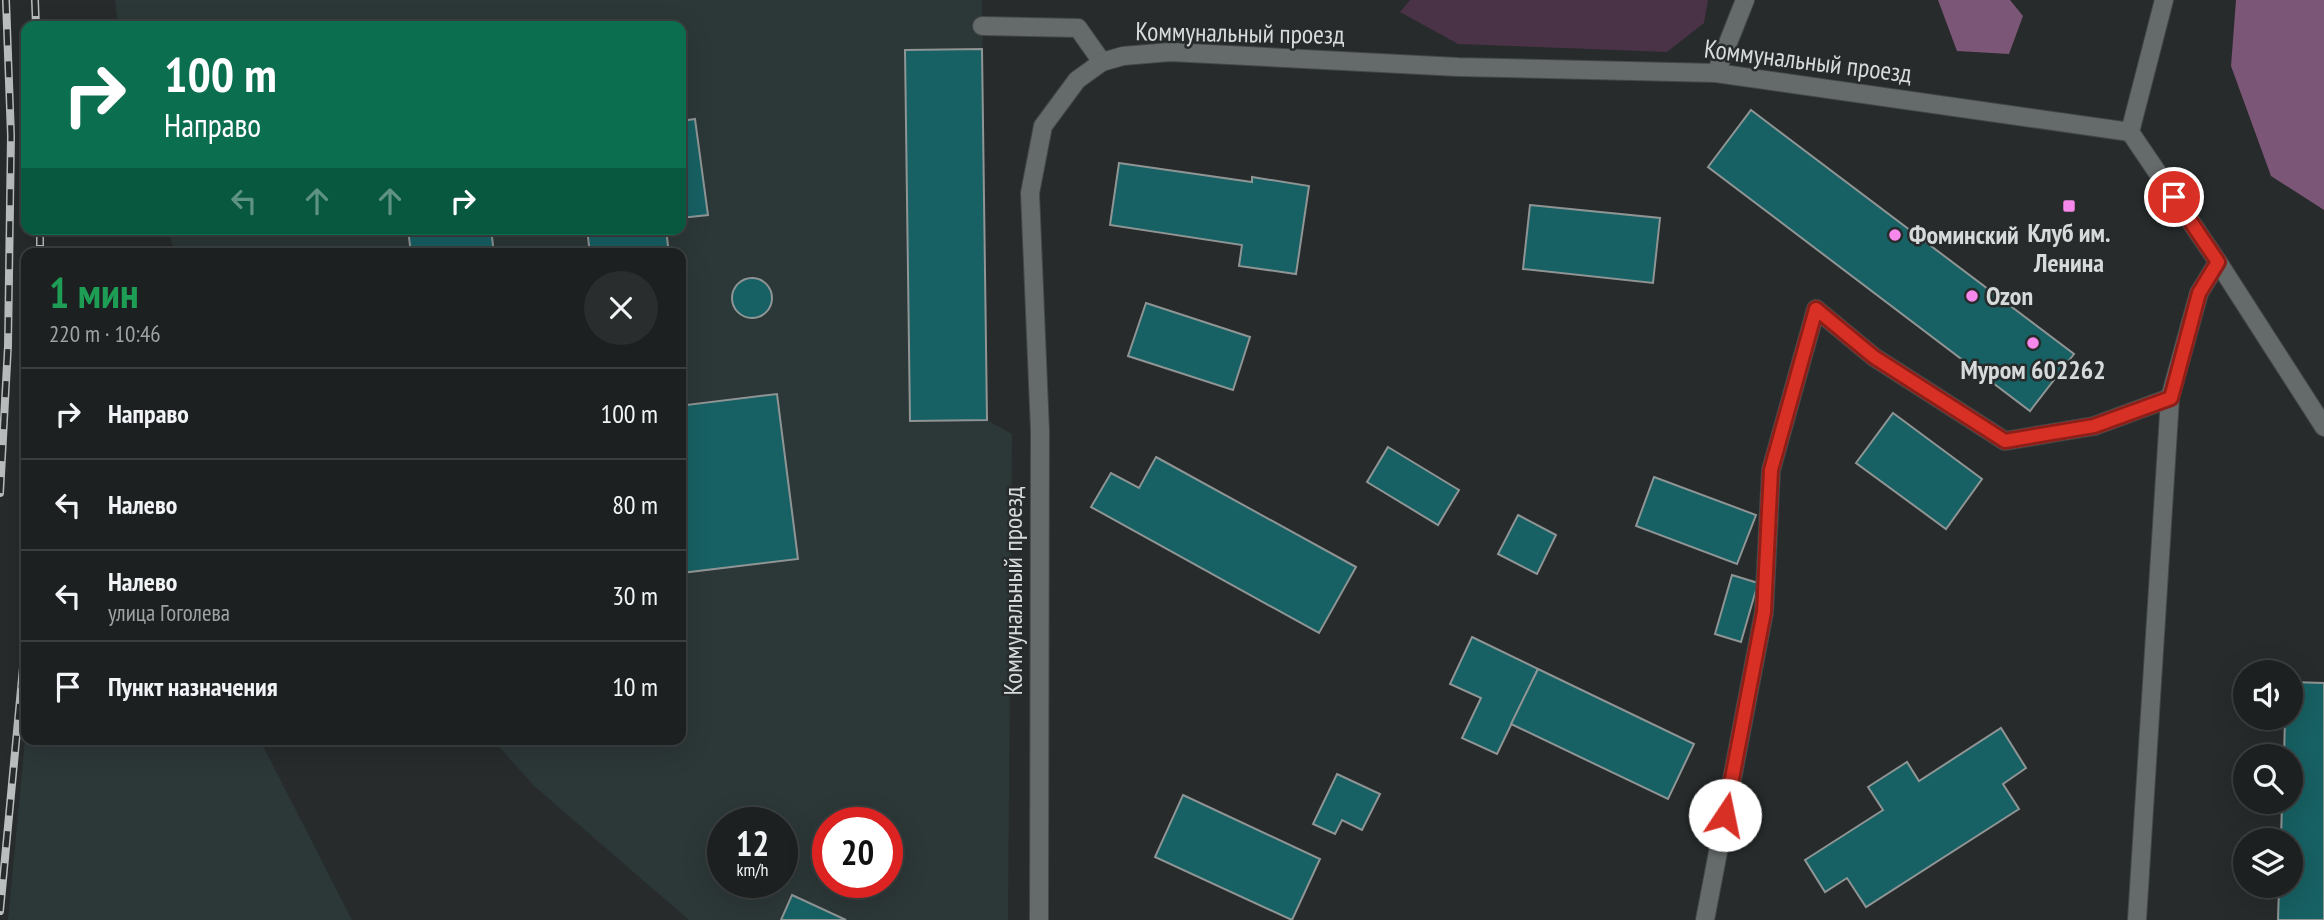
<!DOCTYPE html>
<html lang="ru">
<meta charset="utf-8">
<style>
:root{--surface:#1d2020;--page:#2a2d2d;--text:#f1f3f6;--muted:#a0a3a5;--line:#3b3e3e}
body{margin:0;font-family:"PT Sans Narrow",sans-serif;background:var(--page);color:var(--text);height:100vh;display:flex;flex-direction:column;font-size:26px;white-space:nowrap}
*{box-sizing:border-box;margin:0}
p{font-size:23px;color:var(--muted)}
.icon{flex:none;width:38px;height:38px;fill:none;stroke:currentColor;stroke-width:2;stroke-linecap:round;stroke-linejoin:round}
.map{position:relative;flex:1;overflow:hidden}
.side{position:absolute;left:21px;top:248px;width:665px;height:497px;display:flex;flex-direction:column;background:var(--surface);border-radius:14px;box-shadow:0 7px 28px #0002,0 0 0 2px var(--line)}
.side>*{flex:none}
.top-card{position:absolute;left:21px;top:21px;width:665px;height:214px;border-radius:14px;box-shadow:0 7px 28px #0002,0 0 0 2px var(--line);background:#0b6e4f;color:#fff;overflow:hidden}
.tools{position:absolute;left:2233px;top:660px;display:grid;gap:14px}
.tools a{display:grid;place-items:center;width:70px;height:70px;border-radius:50%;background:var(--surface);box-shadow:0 7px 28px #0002,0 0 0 2px var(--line);font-size:35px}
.speed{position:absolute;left:707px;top:807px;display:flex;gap:14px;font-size:35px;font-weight:700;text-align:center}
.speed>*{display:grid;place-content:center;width:91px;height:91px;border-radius:50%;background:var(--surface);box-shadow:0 7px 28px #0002,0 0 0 2px var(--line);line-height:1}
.speed small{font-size:18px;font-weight:400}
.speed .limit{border:10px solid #d22;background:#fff;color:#111}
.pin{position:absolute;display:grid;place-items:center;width:60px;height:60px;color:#fff;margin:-30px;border:4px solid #fff;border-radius:50%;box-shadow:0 2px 7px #0007}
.me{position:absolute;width:77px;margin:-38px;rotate:11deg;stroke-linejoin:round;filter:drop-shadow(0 0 5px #0008)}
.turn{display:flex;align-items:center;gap:24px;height:147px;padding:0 28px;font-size:32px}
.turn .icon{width:91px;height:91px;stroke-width:2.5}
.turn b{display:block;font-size:49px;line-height:60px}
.lanes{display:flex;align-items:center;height:66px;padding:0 28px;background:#0003;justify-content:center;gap:35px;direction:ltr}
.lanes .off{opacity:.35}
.round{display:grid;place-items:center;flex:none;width:74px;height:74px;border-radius:37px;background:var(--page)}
.head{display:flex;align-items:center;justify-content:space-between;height:119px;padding:0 28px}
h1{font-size:42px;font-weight:600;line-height:52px;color:#1e9e55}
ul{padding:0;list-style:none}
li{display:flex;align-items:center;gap:21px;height:91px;padding:0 28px;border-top:2px solid var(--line)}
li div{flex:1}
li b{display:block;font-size:26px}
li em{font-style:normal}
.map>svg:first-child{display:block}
.built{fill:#2c3738;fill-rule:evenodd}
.green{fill:#4a3247}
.forest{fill:#7b5676}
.building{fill:#176063;stroke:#8f9494;stroke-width:2}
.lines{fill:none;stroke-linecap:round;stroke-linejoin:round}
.minor-casing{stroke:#444747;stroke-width:20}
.minor{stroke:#656a6a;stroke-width:18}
.rail-casing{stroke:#bbbebe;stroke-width:8}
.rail{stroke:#272b2b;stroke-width:5;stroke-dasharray:16;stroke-linecap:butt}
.route-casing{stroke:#8d1f18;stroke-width:18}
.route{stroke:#d93025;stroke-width:12}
.poi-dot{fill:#f788eb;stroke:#272b2b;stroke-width:2.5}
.labels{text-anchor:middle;stroke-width:5;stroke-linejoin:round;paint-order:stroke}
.street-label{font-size:26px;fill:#d7dada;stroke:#272b2b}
.poi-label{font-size:26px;font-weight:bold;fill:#d7dada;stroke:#272b2b}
</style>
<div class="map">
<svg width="2324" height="920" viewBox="0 0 2324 920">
<rect width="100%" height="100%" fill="#272b2b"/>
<g class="built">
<path d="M115,0H982L987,420L1012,434L1008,920H689L534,786L493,740H681V254H175L168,229H681V26H118ZM723,822H782V882H723ZM828,822H887V882H828Z"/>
<path d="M26,730V740H260L352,920H8Z"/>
</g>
<path class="green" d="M1410,0H1708L1704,23L1667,52L1458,44L1400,12Z"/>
<g class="forest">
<path d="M1938,0H2010L2023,16L2009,54L1957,51Z"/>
<path d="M2236,0H2324V210L2271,176L2231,66Z"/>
</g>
<g class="building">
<path d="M982,49L987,420L910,421L905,50Z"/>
<path d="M1751,110L2074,354L2030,411L1708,167Z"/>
<path d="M695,119L708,215L681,218V121Z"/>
<path d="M1119,163L1252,182V177L1309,186L1296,274L1239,266L1242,245L1110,225Z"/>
<path d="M1530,205L1660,218L1653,283L1523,269Z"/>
<path d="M408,229H491L494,254H411Z"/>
<path d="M587,229H666L669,254H590Z"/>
<circle cx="752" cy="298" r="20"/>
<path d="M1146,303L1250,337L1233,390L1128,356Z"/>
<path d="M681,353L687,405L777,394L798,559L681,573Z"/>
<path d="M1893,413L1982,479L1946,529L1856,463Z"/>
<path d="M1388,447L1459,490L1438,525L1367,482Z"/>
<path d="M1156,457L1356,567L1319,633L1091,507L1111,473L1139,488Z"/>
<path d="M1654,477L1756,515L1737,564L1636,526Z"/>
<path d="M1518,515L1556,535L1537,574L1498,554Z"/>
<path d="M1732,575L1758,583L1741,642L1715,634Z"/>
<path d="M1472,637L1538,669L1497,754L1462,738L1481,698L1450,684Z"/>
<path d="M1538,669L1694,744L1668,799L1511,724Z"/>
<path d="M2291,682L2324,683V920H2278L2279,886H2291V840H2281L2282,802H2291V756H2284L2285,718H2291Z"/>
<path d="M2001,728L2026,768L2003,784L2019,809L1866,907L1847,878L1825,892L1805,860L1883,810L1868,787L1907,762L1919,781Z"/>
<path d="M1337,774L1380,794L1362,830L1342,820L1335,834L1313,824Z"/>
<path d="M1183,795L1320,859L1292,920L1155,857Z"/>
<path d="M792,895L846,920H781Z"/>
</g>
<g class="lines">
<g class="minor-casing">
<g id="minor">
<path d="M2164,0L2130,132L2218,262L2324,427"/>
<path d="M982,26L1078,28L1102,62"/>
<path d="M1716,73L1745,0"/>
<path d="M1039,920L1040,431L1030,193L1043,126L1077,80L1102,62L1123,56L1170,52L1458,67L1716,73L2130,132"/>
<path d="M1705,920L1764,612L1771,470L1816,309L1874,357L2005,441L2094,426L2170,398L2199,293L2218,262"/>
<path d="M2137,920L2170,398"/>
</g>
</g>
<use href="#minor" class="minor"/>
<g class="rail-casing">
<g id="rail">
<path d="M35,0L36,26"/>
<path d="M40,229V254"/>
<path d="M0,493L8,346L11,136L6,0"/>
<path d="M0,911L26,636"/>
</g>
</g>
<use href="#rail" class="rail"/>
</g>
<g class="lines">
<g class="route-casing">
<path id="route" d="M1725,815L1764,612L1771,470L1816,309L1874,357L2005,441L2094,426L2171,398L2199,293L2218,262L2174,197"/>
</g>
<use href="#route" class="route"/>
</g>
<g class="poi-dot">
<rect x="2062" y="199" width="14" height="14" rx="3.5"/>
<circle cx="1895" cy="235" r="7"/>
<circle cx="1972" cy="296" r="7"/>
<circle cx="2033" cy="343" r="7"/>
</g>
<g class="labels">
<g class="street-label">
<text transform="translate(1240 33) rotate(1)" y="9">Коммунальный проезд</text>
<text transform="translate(1808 61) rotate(7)" y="9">Коммунальный проезд</text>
<text transform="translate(1013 591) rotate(-90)" y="9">Коммунальный проезд</text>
</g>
<g class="poi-label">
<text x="2069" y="242">Клуб им.<tspan x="2069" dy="30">Ленина</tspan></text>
<text x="1909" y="244" text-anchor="start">Фоминский</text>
<text x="1986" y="305" text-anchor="start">Ozon</text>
<text x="2033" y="379">Муром 602262</text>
</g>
</g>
</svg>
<div class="tools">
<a><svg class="icon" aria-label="sound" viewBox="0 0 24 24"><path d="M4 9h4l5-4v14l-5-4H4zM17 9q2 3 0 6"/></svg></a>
<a><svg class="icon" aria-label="search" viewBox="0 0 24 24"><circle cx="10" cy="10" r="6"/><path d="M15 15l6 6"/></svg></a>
<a><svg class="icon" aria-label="layers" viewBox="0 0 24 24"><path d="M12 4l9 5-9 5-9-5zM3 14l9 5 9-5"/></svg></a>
</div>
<div class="speed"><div>12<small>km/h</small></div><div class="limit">20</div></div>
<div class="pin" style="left:2174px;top:197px;background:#d93025"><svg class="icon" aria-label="arrive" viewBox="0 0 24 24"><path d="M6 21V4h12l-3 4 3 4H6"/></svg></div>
<svg class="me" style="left:1725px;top:815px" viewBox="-20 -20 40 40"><circle r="19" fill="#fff"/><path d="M0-13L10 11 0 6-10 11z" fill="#d93025"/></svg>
<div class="top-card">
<div class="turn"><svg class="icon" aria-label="right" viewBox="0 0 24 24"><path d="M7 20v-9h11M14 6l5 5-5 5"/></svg><div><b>100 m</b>Направо</div></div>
<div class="lanes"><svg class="icon off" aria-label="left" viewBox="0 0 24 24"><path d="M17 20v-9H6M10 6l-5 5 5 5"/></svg><svg class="icon off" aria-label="ahead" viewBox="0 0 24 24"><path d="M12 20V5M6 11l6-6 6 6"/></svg><svg class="icon off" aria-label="ahead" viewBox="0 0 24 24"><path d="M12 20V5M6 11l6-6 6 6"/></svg><svg class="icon" aria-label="right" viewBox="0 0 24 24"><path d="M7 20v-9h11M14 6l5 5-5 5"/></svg></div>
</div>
<section class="side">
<div class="head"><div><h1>1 мин</h1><p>220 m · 10:46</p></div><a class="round"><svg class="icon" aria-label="close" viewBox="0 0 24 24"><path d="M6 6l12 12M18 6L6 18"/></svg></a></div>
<ul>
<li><svg class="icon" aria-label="right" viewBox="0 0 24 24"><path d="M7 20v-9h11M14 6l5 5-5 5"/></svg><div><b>Направо</b></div><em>100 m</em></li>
<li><svg class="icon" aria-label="left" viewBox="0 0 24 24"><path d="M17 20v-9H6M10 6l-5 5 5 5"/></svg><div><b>Налево</b></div><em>80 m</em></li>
<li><svg class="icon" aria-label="left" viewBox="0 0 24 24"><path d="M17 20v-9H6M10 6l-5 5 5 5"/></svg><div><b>Налево</b><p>улица Гоголева</p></div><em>30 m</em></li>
<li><svg class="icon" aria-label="arrive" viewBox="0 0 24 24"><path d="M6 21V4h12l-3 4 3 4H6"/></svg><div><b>Пункт назначения</b></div><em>10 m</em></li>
</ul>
</section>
</div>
